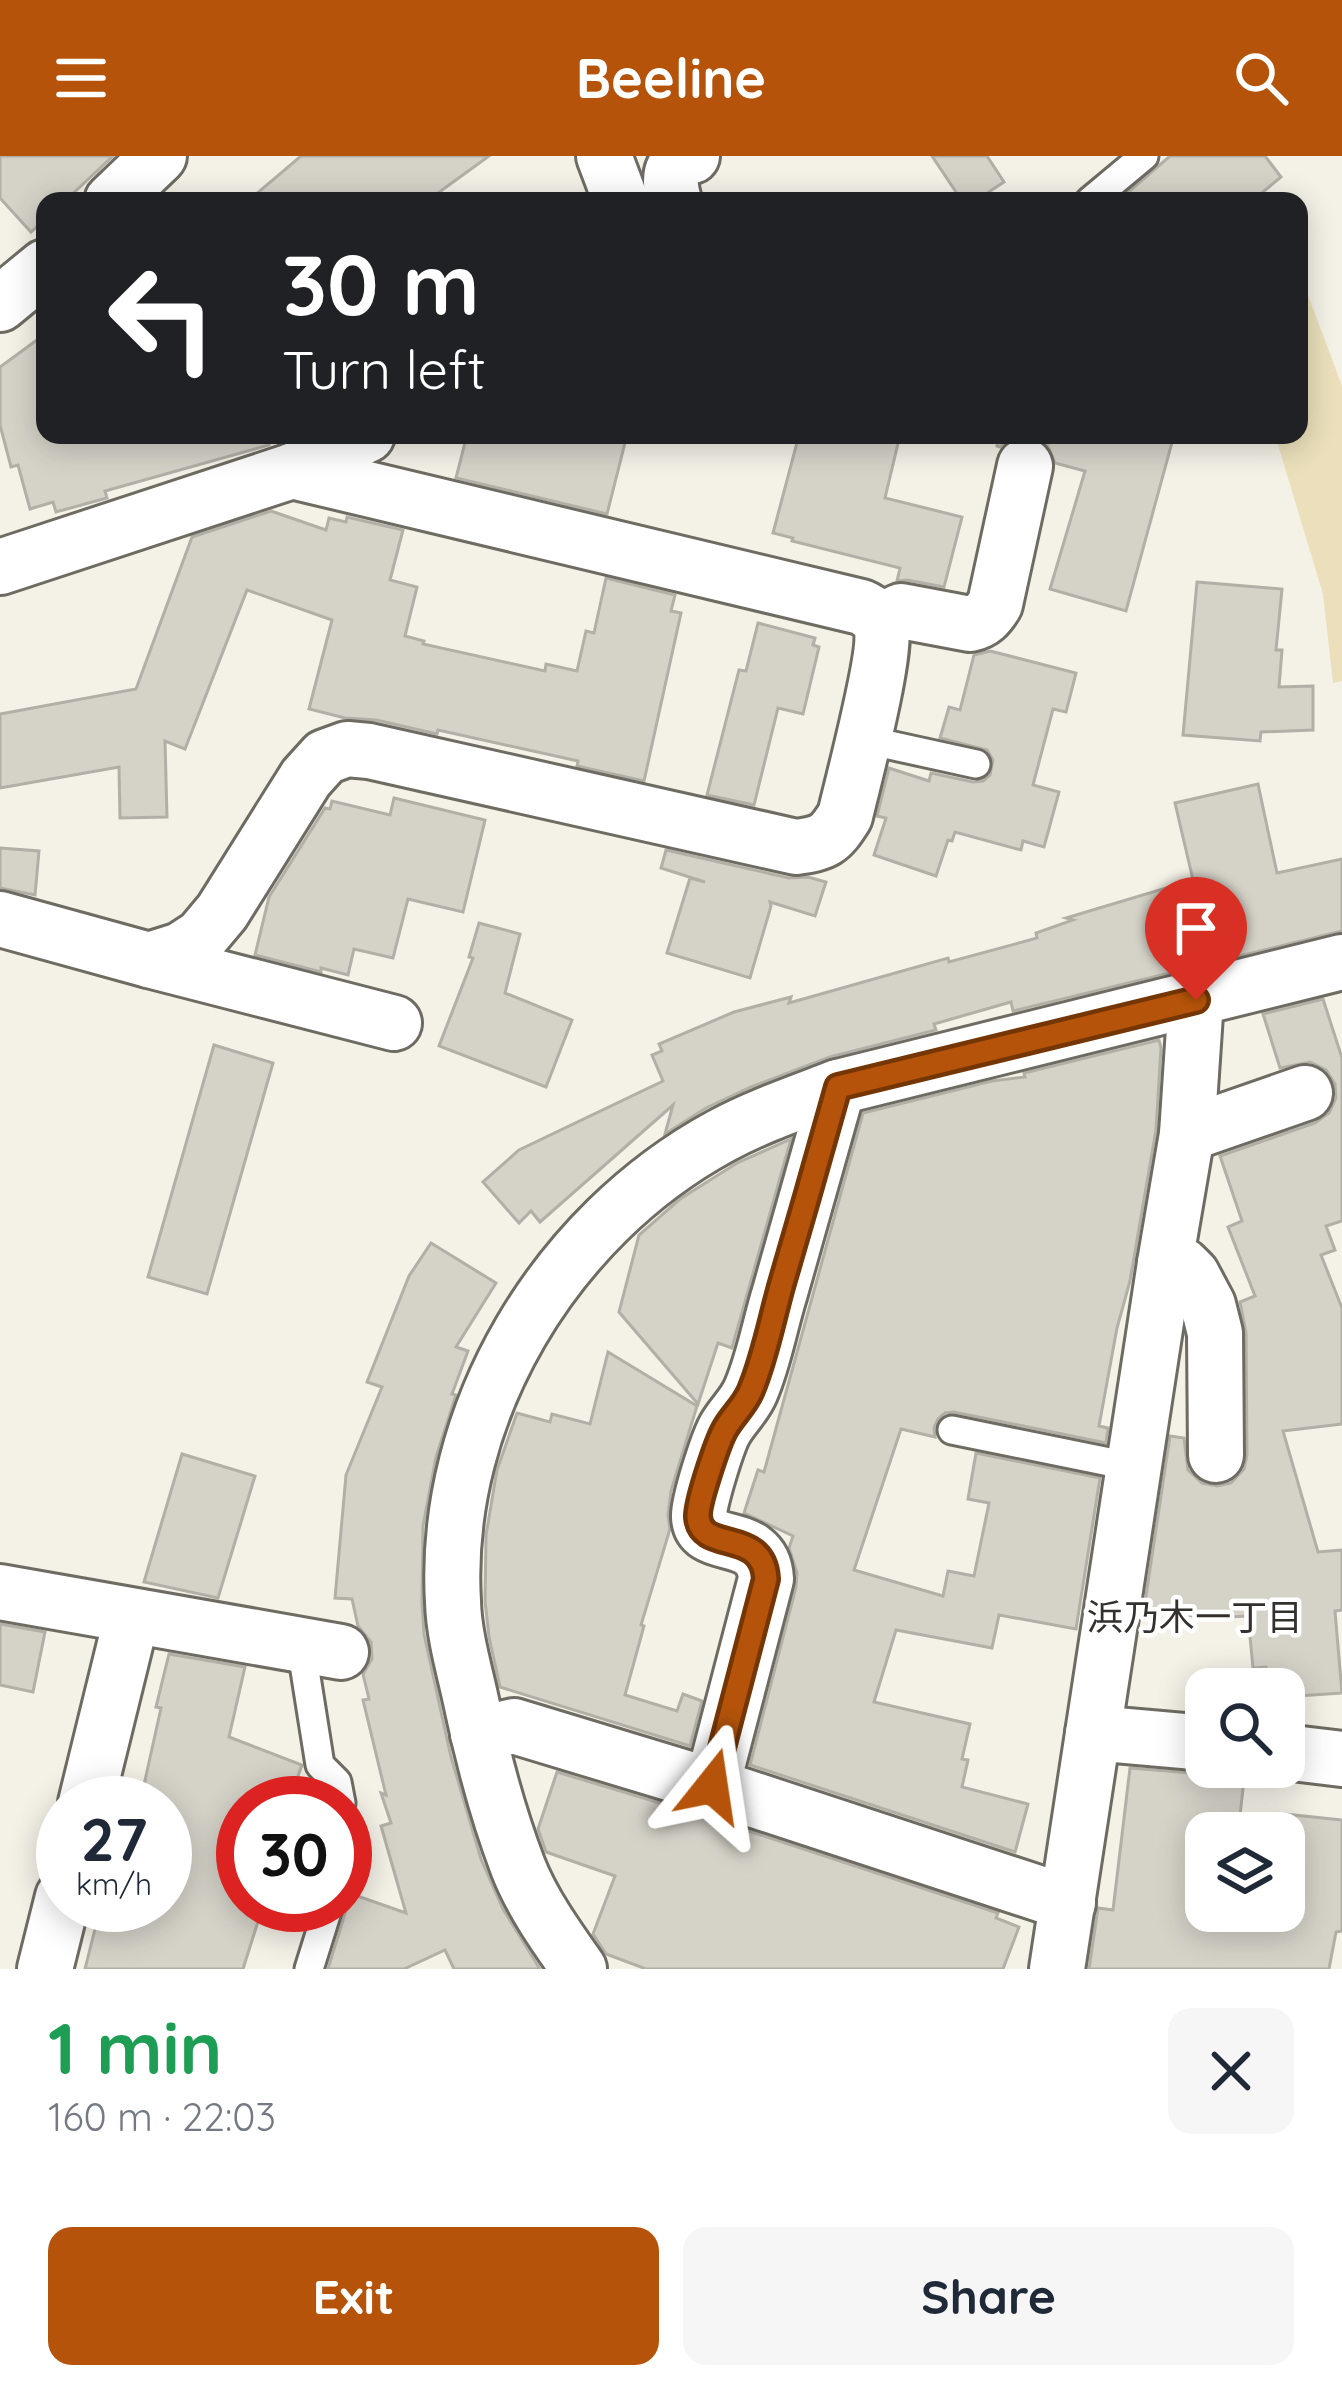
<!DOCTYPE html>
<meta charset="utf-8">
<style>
:root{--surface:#fff;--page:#f6f6f7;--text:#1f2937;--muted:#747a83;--accent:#b45309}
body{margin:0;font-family:Quicksand,"Noto Sans JP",sans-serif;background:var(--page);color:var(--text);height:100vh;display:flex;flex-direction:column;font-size:45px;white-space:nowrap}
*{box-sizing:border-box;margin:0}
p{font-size:39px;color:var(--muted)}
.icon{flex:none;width:66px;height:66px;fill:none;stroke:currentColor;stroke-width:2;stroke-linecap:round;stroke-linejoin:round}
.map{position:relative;height:1813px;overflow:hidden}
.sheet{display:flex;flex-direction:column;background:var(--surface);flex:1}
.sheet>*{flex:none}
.top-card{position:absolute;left:36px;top:36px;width:1272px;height:252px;border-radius:24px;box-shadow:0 6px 30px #0003;background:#202124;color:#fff;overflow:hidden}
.tools{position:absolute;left:1185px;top:1512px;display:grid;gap:24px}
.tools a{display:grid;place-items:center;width:120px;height:120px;border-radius:24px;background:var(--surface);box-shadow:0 6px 30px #0003;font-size:60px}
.speed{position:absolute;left:36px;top:1620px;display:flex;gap:24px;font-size:60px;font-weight:700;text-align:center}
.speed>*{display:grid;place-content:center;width:156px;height:156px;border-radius:50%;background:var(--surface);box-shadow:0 6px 30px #0003;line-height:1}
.speed small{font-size:30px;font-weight:400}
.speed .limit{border:18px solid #d22;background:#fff;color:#111}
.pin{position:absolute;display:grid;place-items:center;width:102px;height:102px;color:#fff;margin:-123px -51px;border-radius:50% 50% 50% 0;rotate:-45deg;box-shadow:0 0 12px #0007}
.pin .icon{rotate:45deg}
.me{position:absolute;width:132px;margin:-66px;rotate:15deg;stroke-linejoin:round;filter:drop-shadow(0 0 9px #0008)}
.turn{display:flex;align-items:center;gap:42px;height:252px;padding:0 48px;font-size:54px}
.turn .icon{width:156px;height:156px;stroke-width:2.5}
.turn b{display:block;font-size:84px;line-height:102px}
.round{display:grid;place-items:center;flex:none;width:126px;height:126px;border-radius:24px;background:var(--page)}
.overview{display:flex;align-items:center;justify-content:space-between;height:204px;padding:0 48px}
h1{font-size:72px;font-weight:700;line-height:90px;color:#1e9e55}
.cta{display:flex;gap:24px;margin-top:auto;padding:24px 48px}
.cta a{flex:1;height:138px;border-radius:24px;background:var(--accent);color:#fff;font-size:48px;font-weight:700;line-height:138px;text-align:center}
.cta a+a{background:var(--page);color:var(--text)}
header{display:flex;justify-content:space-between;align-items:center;height:156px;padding:0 48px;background:var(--accent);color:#fff;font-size:54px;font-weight:700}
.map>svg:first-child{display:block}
.green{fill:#ebe0bb}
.building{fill:#d5d2c8;stroke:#b2afa6;stroke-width:3}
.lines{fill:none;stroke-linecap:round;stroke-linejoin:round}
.lane-casing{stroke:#6e6b62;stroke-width:33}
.street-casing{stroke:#6e6b62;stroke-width:60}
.lane{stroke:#fff;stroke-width:27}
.street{stroke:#fff;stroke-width:54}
.route-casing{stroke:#753606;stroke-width:30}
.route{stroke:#b45309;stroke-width:21}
.labels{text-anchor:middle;stroke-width:9;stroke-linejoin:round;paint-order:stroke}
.neighbourhood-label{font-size:36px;fill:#33312e;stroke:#fff}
</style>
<header><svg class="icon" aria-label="menu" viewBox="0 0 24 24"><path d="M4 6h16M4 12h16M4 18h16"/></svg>Beeline<svg class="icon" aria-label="search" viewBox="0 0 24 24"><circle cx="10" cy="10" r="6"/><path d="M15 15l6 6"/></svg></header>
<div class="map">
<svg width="1342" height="1813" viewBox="0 0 1342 1813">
<rect width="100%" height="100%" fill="#f4f1e7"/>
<path class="green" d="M1299,115L1342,230V525L1333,527L1323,438L1275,279H1299Z"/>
<g class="building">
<path d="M0,0H113L65,45H45V63L31,76L0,42Z"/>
<path d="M301,0H489L427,45H248Z"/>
<path d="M932,0H987L1004,26L975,45H962Z"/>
<path d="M1170,0H1265L1281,21L1252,45H1118Z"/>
<path d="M45,178V279H268L269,289L105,335L107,342L56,356L53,346L30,353L18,309L11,311L0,269V211Z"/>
<path d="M467,279H627L607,358L456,322Z"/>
<path d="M799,279H900L885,342L962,361L944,431L907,424L897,425L900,412L792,385L793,382L773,377Z"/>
<path d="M998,279H1174L1126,455L1050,433L1085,315L1055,307L1047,288L1033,280H1014L1000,291L997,290Z"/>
<path d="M271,355L326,374L329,362L346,366L347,361L403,374L390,424L417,431L405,480L424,485L423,488L545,515L546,508L577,515L586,475L594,477L606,422L675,439L671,455L681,457L644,625L577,610L578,605L438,574L437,578L376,564L345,562L309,553L332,464L247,434L185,593L165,585L167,661L120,662L119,611L0,632V558L136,533L192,381Z"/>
<path d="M1197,426L1282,433L1276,494H1282L1279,531L1313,530V574L1261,576L1260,585L1183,579Z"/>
<path d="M758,467L815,482L813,489L819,491L803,558L778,552L754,649L707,639L739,514L746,515Z"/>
<path d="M990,495L1076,517L1066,556L1053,553L1033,629L1059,636L1044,691L1023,685L1021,694L955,676L952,685L948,684L936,720L874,699L886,662L877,660L889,612L929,625L931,617L973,626L983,625L990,619L993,604L987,594L940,582L949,551L960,554L974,499Z"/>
<path d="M1258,628L1277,717L1342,703V775L1013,855L1011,846L934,868L936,874L830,901L751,931L706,952L665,978L673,949L540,1066L531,1055L519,1067L483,1026L519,994L663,925L652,899L662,895L659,888L734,856L791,841L789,847L948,802L949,806L1037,782L1036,777L1073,764L1066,762L1193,724L1175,647Z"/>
<path d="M394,642L485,664L463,756L408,743L393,802L354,793L348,819L321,812V816L255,799L269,741L325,652L330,653L332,645L390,659Z"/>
<path d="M0,692L39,695L35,739L0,732Z"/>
<path d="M666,694L789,722L808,721L826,726L815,760L770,746L771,750L750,822L667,797L690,722L705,726L661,712Z"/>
<path d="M479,767L520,778L505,837L572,864L546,931L439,890L473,802L469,801Z"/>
<path d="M1323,843L1342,902V1065L1326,1070L1335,1094L1321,1099L1342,1152V1268L1283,1275L1318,1396L1342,1394V1454L1335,1455L1342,1537L1284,1541V1533H1268L1266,1511L1253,1512L1248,1460L1208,1462L1144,1453L1170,1280L1184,1282L1188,1314L1202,1327L1217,1330L1231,1327L1244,1313L1247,1299L1246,1177L1240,1146L1255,1140L1228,1071L1242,1065L1220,1000L1315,967L1329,957L1336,942L1335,928L1326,914L1310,906L1280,912L1263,858Z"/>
<path d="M1159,884L1161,892L1156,974L1130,1125L1117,1172L1099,1270L1108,1272L1106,1287L954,1256L945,1257L938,1263L934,1272L935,1281L901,1273L854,1414L943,1440L948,1415L974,1420L989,1347L968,1343L976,1297L1100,1322L1076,1473L999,1459L992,1492L896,1474L874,1546L970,1568L962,1603L968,1604L962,1631L1028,1648L1015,1696L750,1609L796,1431L797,1417L789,1392L793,1380L744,1357L758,1314L764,1316L863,957L992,925L1025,921L1024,917Z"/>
<path d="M214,889L273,907L207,1138L148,1121Z"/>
<path d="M791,983L732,1192L718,1187L698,1248L619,1156L639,1079L680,1043L737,1007Z"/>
<path d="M431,1087L496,1127L456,1191L468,1195L452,1238L456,1239L436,1301L423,1370L422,1445L424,1478L451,1601L481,1703L503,1753L540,1813H454L445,1794L404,1813H328L346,1754L349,1737L406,1757L381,1670L391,1667L381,1637L386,1639L363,1544L369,1543L363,1518L372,1503L371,1486L358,1470L352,1443L335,1442L346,1319L382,1231L367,1226L409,1120Z"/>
<path d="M608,1196L697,1250L671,1335L668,1359L670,1373L641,1469L644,1470L625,1539L677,1555L683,1538L702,1545L690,1590L500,1531L489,1481L485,1445L486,1379L497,1314L517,1257L550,1266L552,1258L590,1268Z"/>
<path d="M182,1298L255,1320L218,1442L144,1426Z"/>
<path d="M0,1468L45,1476L33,1536L0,1529Z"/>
<path d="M169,1498L245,1511L229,1581L302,1609L288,1647H243V1750L261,1756L243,1813H85L101,1749H165V1647H140L161,1552L156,1551Z"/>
<path d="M1130,1612L1203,1618L1223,1612L1245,1615L1238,1677H1206V1755H1284V1658L1342,1664V1775L1336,1776L1329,1813H1089L1098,1752L1113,1754Z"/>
<path d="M557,1616L703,1660L998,1757L996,1762L1019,1771L1003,1813H646L606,1798L593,1778L615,1720L546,1696L538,1673Z"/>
</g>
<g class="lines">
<g class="lane-casing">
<g id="lane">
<path d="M1090,45L1144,0"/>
<path d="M862,583L976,608"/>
<path d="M952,1274L1134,1311"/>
<path d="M301,1489L320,1609L337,1626L341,1647"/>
<path d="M345,1665L349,1683L345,1696"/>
<path d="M309,1813L329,1749"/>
</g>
</g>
<g class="street-casing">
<g id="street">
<path d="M604,0L621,45"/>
<path d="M112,45L159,0"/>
<path d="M674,45C668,23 668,8 692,0"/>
<path d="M0,148L45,111"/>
<path d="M0,411L292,315L367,279"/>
<path d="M880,466L901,455L970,468C983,465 988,459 995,448L1025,310"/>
<path d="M0,763L149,804L181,794L201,781L222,756L306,622L325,601L347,593L369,595L796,691C825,687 830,684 845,660C853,626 888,495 881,470C877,460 870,455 861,451L292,315"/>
<path d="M149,804L394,867"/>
<path d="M1187,978L1305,937"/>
<path d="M1165,1107L1183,1110L1192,1119L1208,1149L1215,1177L1216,1299"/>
<path d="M0,1436L341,1496"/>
<path d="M1093,1577L1206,1587"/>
<path d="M478,1578L514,1570L712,1630L1068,1747"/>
<path d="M1284,1596L1342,1603"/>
<path d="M712,1630L766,1423C763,1370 701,1398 699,1361C698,1347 718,1285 725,1273C733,1259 745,1249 751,1234C764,1204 770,1168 780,1136C799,1068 819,999 838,931"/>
<path d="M86,1647L132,1460"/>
<path d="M45,1813L63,1741"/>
<path d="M579,1813C557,1782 532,1747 518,1711C499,1661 484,1606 473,1554C466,1519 454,1482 453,1446C442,1257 555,1070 721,980C758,960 799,946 838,931L1342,806"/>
<path d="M1057,1813L1165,1107L1187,978L1196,843"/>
</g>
</g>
<use href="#lane" class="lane"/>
<use href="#street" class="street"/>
</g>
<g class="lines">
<g class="route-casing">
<path id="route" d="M712,1630L766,1423C763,1371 701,1398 698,1361C697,1347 718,1285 725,1273C733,1259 745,1249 751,1234C765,1201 772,1162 782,1127C801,1062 820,996 838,931L1196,844"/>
</g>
<use href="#route" class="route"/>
</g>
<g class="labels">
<g class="neighbourhood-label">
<text x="1195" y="1474">浜乃木一丁目</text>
</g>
</g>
</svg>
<div class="tools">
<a><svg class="icon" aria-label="search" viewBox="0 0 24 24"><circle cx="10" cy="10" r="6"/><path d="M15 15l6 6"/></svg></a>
<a><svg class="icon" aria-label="layers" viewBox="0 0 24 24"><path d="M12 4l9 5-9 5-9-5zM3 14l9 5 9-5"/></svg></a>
</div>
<div class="speed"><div>27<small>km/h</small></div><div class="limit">30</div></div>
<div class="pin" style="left:1196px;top:844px;background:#d93025"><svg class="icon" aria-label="arrive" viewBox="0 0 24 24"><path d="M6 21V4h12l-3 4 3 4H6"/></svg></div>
<svg class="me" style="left:712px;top:1630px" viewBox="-20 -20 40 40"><path d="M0-17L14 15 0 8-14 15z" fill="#b45309" stroke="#fff" stroke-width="4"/></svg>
<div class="top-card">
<div class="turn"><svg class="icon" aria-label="left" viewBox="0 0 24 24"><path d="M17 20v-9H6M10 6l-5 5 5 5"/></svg><div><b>30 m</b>Turn left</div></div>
</div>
</div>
<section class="sheet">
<div class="overview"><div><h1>1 min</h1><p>160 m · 22:03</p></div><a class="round"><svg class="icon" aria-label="close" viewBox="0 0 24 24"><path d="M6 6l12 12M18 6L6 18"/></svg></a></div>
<div class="cta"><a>Exit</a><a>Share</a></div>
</section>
